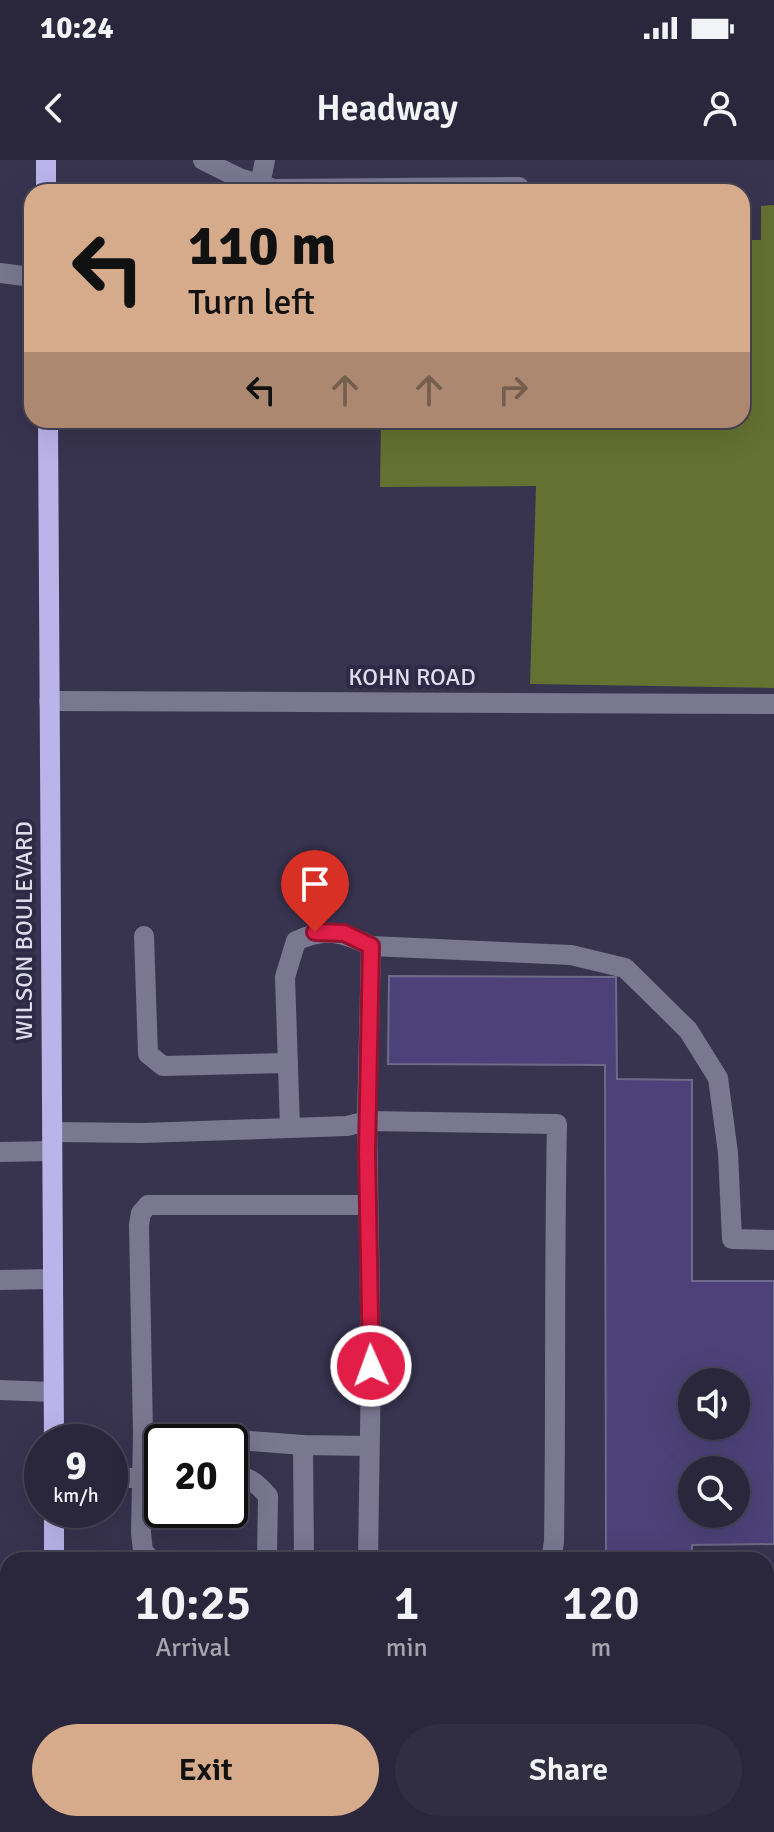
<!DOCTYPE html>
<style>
:root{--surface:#2a263b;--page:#322e42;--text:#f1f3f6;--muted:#a5a5af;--line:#464355;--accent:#d6ab8b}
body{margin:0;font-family:Signika,sans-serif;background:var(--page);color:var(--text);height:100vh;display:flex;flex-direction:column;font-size:30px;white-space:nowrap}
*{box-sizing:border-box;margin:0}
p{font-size:26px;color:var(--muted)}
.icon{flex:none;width:44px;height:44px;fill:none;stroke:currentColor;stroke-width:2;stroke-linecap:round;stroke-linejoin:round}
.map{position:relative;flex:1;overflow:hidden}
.side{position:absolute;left:0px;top:1392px;width:774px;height:280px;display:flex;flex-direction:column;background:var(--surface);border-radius:24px 24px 0 0;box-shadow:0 8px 32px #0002,0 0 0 2px var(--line)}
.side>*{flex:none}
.hud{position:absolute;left:24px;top:24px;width:726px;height:244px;border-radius:24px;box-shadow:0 8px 32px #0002,0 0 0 2px var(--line);background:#d6ab8b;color:#111;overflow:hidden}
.tools{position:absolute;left:678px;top:1208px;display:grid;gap:16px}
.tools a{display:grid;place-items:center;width:72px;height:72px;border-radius:50%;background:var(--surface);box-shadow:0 8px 32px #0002,0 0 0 2px var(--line);font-size:40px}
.speed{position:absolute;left:24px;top:1264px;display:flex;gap:16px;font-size:40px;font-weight:700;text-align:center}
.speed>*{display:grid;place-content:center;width:104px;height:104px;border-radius:50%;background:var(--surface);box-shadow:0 8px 32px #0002,0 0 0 2px var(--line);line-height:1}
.speed small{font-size:20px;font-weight:400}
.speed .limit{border:4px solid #111;border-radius:12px;background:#fff;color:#111}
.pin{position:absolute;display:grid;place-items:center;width:68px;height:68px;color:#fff;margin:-82px -34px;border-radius:50% 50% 50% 0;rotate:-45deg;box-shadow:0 0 8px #0007}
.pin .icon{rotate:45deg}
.me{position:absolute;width:88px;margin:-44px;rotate:358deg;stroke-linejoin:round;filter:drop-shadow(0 0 6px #0008)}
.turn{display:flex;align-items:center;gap:28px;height:168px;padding:0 32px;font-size:36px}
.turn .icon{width:104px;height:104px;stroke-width:2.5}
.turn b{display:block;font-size:56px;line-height:68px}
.lanes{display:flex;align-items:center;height:76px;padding:0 32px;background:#0003;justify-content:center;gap:40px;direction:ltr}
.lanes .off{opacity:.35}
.eta{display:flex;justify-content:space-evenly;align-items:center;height:136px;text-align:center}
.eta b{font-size:48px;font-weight:600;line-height:56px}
.cta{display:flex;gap:16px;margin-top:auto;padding:16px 32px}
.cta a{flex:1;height:92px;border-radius:48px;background:var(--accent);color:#111;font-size:32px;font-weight:600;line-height:92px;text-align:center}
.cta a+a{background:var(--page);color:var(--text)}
.status{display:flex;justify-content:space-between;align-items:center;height:56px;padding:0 40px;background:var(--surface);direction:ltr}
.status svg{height:22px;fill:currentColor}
header{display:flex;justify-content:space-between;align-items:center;height:104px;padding:0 32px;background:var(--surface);font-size:36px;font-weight:600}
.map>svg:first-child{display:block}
.forest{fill:#657131}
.building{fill:#4c4279;stroke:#6e6a89;stroke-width:2;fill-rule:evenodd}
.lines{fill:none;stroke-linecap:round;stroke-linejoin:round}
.minor{stroke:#7a7791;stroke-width:20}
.major{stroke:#bbb4eb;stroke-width:20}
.route-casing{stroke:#92132f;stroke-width:20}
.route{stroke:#e11d48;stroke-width:14}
.labels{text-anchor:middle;stroke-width:8;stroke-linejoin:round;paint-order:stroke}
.street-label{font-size:24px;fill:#deddee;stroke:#2e2944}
</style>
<div class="status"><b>10:24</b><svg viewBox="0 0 49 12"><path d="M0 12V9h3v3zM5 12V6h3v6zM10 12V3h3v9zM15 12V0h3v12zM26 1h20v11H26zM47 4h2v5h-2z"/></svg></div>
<header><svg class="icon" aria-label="back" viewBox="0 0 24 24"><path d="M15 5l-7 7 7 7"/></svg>Headway<svg class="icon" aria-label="person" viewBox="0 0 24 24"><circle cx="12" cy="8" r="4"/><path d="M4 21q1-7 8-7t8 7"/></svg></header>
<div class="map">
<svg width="774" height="1672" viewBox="0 0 774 1672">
<rect width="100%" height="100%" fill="#38334f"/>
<g class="forest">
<path d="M774,45V528L530,524L536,326L380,327L381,260H742V80H761V46Z"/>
<path d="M766,1659L774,1662V1672H610L608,1664H766Z"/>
</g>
<path class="building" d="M389,816L616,817L617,919L692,920V1121H774V1384L692,1385V1400H606L605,905L388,904ZM692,1222H736V1266H692ZM692,1310H736V1354H692Z"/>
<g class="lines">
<g class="minor">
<path d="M203,0L239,18L274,29L519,27"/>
<path d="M260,25L265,0"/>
<path d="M0,113L32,117"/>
<path d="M49,541L774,544"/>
<path d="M144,776L148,894L163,906L288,903"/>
<path d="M290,967L285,817L296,781C326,767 342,772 371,786L571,795L625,808L688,870L718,918L728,993L732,1079L774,1080"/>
<path d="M52,972L143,973L347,966L367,961L557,964C554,1103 556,1242 554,1382L551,1400"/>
<path d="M0,992L52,991"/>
<path d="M368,1045H148L141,1053L139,1065L143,1273L303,1285L368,1286"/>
<path d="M0,1120L53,1119"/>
<path d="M0,1230L53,1232"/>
<path d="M143,1273L141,1373L143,1391L151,1400"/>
<path d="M303,1285L304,1400"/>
<path d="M230,1315C248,1316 256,1322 268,1336L267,1397L263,1400"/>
<path d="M110,1318H142"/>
<path d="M368,1400L371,1206L367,961L371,786"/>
<path d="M766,1435L774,1430"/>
<path d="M0,1484L8,1485"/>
<path d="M180,1672V1664"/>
<path d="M284,1672L285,1664"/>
<path d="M487,1672V1664"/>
</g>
<g class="major">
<path d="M46,0V32"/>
<path d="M48,260L54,1282"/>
<path d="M54,1350V1400"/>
<path d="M766,1582L774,1584"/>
<path d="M57,1664V1672"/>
</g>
</g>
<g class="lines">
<g class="route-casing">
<path id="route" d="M315,772L344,773L371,786L367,993L371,1206"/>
</g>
<use href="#route" class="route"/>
</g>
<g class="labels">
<g class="street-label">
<text x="412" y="525">KOHN ROAD</text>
<text transform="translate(24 771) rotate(-90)" y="8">WILSON BOULEVARD</text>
</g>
</g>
</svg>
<div class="tools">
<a><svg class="icon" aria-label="sound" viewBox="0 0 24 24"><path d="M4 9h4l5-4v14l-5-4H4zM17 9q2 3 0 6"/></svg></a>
<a><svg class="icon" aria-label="search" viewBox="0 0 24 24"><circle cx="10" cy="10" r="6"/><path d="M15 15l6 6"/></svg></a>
</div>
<div class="speed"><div>9<small>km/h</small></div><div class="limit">20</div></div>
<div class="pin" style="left:315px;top:772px;background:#d93025"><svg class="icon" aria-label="arrive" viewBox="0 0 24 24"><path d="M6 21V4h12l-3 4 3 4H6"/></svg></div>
<svg class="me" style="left:371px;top:1206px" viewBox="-20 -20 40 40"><circle r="17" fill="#e11d48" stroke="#fff" stroke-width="3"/><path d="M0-11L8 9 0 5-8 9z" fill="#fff"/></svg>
<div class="hud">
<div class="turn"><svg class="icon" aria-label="left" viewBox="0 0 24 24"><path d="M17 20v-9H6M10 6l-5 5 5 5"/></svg><div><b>110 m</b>Turn left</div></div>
<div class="lanes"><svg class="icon" aria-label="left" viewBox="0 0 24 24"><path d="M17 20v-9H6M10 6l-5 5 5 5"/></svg><svg class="icon off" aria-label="ahead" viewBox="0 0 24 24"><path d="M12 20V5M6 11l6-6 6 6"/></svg><svg class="icon off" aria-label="ahead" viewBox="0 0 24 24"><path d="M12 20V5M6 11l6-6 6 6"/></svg><svg class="icon off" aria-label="right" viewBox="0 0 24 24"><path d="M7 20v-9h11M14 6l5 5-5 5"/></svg></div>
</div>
<section class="side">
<div class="eta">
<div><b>10:25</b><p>Arrival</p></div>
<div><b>1</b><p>min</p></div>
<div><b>120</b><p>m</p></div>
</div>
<div class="cta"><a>Exit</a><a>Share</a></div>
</section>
</div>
